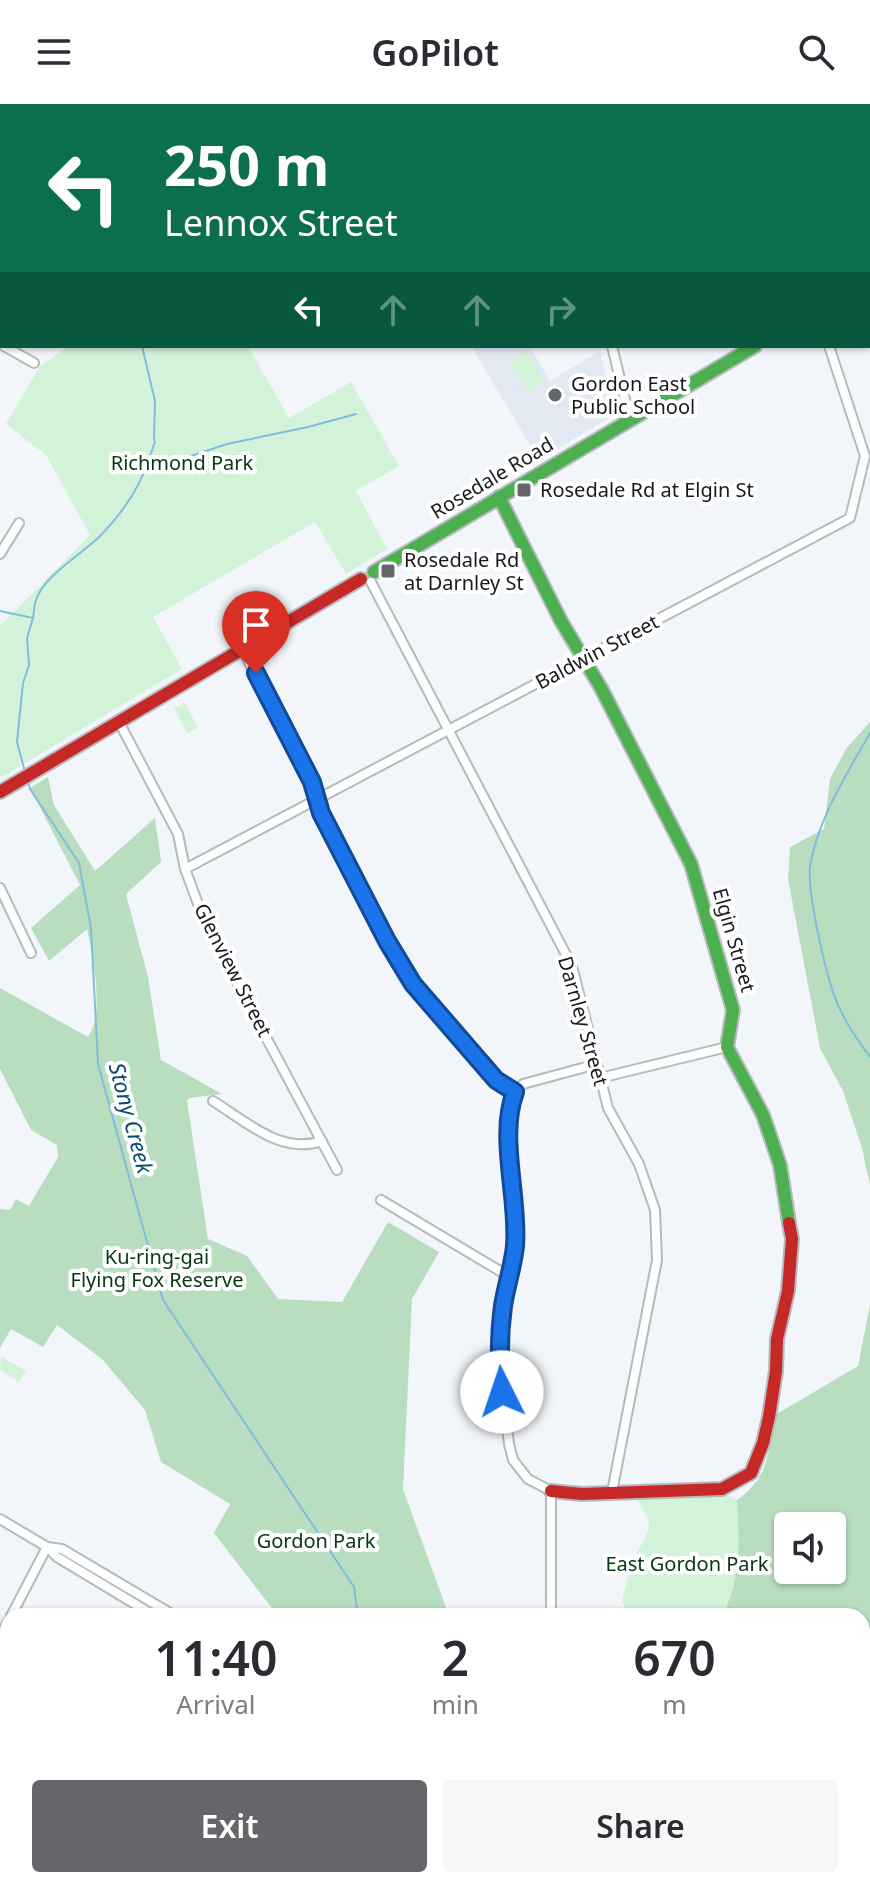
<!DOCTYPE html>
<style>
:root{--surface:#fff;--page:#f7f7f7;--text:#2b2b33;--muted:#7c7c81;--accent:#64666a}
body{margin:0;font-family:"Noto Sans",sans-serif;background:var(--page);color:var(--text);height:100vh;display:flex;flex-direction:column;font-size:30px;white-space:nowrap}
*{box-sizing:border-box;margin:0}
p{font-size:26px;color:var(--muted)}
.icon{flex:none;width:44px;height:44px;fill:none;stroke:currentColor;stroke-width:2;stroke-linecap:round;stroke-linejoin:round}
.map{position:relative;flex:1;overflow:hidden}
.panel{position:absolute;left:0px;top:1504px;width:870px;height:280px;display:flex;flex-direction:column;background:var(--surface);border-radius:24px 24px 0 0;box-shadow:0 2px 6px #0004}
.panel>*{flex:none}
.top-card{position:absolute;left:0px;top:0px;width:870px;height:244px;box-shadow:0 2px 6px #0004;background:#0b6e4f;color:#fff;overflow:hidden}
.tools{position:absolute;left:774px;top:1408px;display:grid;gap:16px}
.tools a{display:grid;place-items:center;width:72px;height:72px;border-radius:8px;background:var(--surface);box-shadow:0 2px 6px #0004;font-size:40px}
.pin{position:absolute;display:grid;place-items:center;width:68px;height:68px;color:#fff;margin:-82px -34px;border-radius:50% 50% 50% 0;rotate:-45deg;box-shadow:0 0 8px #0007}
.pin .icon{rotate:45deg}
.me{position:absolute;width:88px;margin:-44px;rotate:356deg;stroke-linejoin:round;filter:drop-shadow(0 0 6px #0008)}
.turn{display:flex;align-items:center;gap:28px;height:168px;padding:0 32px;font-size:36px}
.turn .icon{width:104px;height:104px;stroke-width:2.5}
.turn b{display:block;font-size:56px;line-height:68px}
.lanes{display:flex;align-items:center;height:76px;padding:0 32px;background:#0003;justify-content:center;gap:40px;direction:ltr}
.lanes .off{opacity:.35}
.eta{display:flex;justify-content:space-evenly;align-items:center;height:136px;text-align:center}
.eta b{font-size:48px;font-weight:600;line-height:56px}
.action{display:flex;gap:16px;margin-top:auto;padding:16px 32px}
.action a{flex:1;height:92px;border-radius:8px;background:var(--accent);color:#fff;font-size:32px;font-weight:600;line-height:92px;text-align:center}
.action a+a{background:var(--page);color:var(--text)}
header{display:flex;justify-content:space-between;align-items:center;height:104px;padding:0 32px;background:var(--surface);font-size:36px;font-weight:600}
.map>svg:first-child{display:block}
.built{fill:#e2e9f3}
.green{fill:#d3f3d9}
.forest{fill:#b8debf;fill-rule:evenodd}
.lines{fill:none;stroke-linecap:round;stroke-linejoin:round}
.stream{stroke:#80bcde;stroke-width:2}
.street-casing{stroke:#b7babc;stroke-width:12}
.fast-casing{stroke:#b7babc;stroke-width:16}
.jam-casing{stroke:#b7babc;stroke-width:16}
.street{stroke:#fdfefe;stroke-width:8}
.fast{stroke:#4caf50;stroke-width:12}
.jam{stroke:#c62828;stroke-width:12}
.route-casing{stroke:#114b97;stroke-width:20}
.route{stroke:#1a73e8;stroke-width:14}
.poi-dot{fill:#64666a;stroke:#fff;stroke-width:3}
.labels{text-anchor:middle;stroke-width:8;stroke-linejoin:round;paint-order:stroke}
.poi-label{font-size:20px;fill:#17191c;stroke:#fff;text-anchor:start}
.park-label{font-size:20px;fill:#053712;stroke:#fff}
.street-label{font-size:20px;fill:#17191c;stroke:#fff}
.water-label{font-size:22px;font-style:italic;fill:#054b6c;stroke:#fff}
</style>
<header><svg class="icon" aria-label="menu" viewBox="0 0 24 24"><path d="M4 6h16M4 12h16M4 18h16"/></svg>GoPilot<svg class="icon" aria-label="search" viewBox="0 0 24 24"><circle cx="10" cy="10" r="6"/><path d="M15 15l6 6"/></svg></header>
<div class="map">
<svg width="870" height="1784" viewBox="0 0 870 1784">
<rect width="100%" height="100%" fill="#f2f6fa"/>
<path class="built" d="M471,242H530L550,277L600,247L613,306L609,314L539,356Z"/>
<g class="green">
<path d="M69,242H248L289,314L351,278L399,362L356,387L387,445L346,470L315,418L153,513L182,565L0,674V522L90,431L46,351L6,320L40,262Z"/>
<path d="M527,247L544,277L527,287L509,258Z"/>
<path d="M185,599L198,624L187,629L174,604Z"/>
<path d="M1,1252L26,1267L19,1278L0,1266Z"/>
<path d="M720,1388L737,1396C739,1437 742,1474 722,1512H629L622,1498L629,1466L648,1427L649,1417L636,1393Z"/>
</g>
<g class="forest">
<path d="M870,618V1081L862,1044L843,987L820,944L788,775L790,743L824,725L830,675L846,645Z"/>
<path d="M48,673L54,701L95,767L155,714L161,758L126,790L148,873L161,956L222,990L189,994L187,997L208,1135L247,1152L278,1195L342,1198L388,1118L439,1148L412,1195L403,1385L449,1512H278L214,1429L230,1400L161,1358L145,1306L102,1255L57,1221L43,1243L11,1225L0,1244V1105L10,1106L16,1095L29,1102L58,1053L57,1041L31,1026L0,965V884L88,933C105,910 93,853 87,825L49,857L31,824L80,781L30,684Z"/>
<path d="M870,1201V1784H218L225,1776H862V1512H722C742,1474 739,1437 737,1396C770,1373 768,1347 775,1311L858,1262ZM788,1422H832V1466H788Z"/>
</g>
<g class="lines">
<g class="stream">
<path d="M142,242L155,297L154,336"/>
<path d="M149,355L155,338"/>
<path d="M0,507L33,514L27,534L29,561L23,579L17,638L25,668"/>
<path d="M33,514C34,509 34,501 36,496C44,472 80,451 98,434C121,411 139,386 149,355L188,353L227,340L308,323L356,310"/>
<path d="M870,629C847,670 817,716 810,763C807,789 827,877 838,901C846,919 858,937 870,953"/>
<path d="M28,678L30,685L79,759L91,824L98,960L163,1196L354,1483L358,1512"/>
<path d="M388,1776V1784"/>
</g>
<g class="street-casing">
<g id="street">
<path d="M36,0L37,2"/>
<path d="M221,0L222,2"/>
<path d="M403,0L404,2"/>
<path d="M561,0L562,2"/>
<path d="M519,2L522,0"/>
<path d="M4,242L34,259"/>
<path d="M612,242L630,316"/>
<path d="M0,450L19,419"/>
<path d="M371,478L572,862L608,1004L639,1060L655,1106L657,1156L612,1388"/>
<path d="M242,545L312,678L321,709L387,837L413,880L496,976L515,988"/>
<path d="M119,618L178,730L185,765L206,821L337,1066"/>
<path d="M185,765L850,414L865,352L829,242"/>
<path d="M0,784L31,849"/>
<path d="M600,974L727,943"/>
<path d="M213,997C247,1018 281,1051 322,1037"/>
<path d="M381,1096L510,1173"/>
<path d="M0,1415L47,1443L57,1453L155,1512"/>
<path d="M47,1443L62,1445L175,1512"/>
<path d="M11,1512L47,1443"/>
<path d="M551,1512V1387L528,1375L513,1356L509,1340L499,1259L503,1203L515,1140L511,1000L515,988L523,980L597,960"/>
<path d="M0,1534L8,1518"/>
<path d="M0,1728L8,1730"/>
<path d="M85,1776L98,1784"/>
<path d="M27,1784L32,1776"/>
<path d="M120,1784L125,1776"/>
</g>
</g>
<g class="fast-casing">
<g id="fast">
<path d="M868,149L870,147"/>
<path d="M499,393L561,517L601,584L691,760L733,906L727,943L763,1011L780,1061L789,1119"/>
<path d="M374,468L755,242"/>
</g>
</g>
<g class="jam-casing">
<g id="jam">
<path d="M0,688L361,475"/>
<path d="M551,1387L582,1390L722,1385L751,1369L763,1339L769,1313L776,1267L777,1235L788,1187L792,1135L789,1119"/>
</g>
</g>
<use href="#street" class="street"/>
<use href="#fast" class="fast"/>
<use href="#jam" class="jam"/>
</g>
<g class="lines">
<g class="route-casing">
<path id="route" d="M256,569L312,678L321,709L387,837L413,880L496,976L515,988C498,1033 519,1094 515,1142C513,1162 506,1182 503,1202C499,1231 499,1259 502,1288"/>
</g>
<use href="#route" class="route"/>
</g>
<g class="poi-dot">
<circle cx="555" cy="291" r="8"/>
<rect x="516" y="378" width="16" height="16" rx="4"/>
<rect x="380" y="459" width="16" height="16" rx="4"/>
</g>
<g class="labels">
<g class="poi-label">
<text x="571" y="287">Gordon East<tspan x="571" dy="23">Public School</tspan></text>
<text x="540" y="393">Rosedale Rd at Elgin St</text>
<text x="404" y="463">Rosedale Rd<tspan x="404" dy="23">at Darnley St</tspan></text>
</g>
<g class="park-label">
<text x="182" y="366">Richmond Park</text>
<text x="157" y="1160">Ku-ring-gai<tspan x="157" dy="23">Flying Fox Reserve</tspan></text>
<text x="316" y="1444">Gordon Park</text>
<text x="687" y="1467">East Gordon Park</text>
</g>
<g class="street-label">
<text transform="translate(492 374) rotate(-31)" y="7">Rosedale Road</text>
<text transform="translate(597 548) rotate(-28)" y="7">Baldwin Street</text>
<text transform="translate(734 836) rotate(74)" y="7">Elgin Street</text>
<text transform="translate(233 866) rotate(63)" y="7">Glenview Street</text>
<text transform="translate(583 917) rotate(74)" y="7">Darnley Street</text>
</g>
<g class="water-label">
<text transform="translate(131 1014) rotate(75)" y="8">Stony Creek</text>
</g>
</g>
</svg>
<div class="tools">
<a><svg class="icon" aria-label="sound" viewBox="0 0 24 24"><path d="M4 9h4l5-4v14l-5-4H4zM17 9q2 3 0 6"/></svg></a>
</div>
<div class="pin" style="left:256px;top:569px;background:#d93025"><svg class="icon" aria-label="arrive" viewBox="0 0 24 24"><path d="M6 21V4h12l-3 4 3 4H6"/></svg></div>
<svg class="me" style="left:502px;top:1288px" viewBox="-20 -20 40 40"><circle r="19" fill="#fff"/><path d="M0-13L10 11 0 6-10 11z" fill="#1a73e8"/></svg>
<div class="top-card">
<div class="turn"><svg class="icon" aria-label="left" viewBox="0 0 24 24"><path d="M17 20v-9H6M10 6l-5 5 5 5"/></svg><div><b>250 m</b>Lennox Street</div></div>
<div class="lanes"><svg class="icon" aria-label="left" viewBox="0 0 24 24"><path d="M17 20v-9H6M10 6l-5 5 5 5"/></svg><svg class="icon off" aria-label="ahead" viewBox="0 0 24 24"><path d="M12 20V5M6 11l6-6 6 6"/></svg><svg class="icon off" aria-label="ahead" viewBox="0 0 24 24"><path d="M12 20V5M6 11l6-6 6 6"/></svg><svg class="icon off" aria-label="right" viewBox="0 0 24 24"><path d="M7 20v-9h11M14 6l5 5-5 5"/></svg></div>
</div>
<section class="panel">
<div class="eta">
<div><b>11:40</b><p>Arrival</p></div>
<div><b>2</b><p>min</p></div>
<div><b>670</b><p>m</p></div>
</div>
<div class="action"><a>Exit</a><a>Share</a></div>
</section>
</div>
